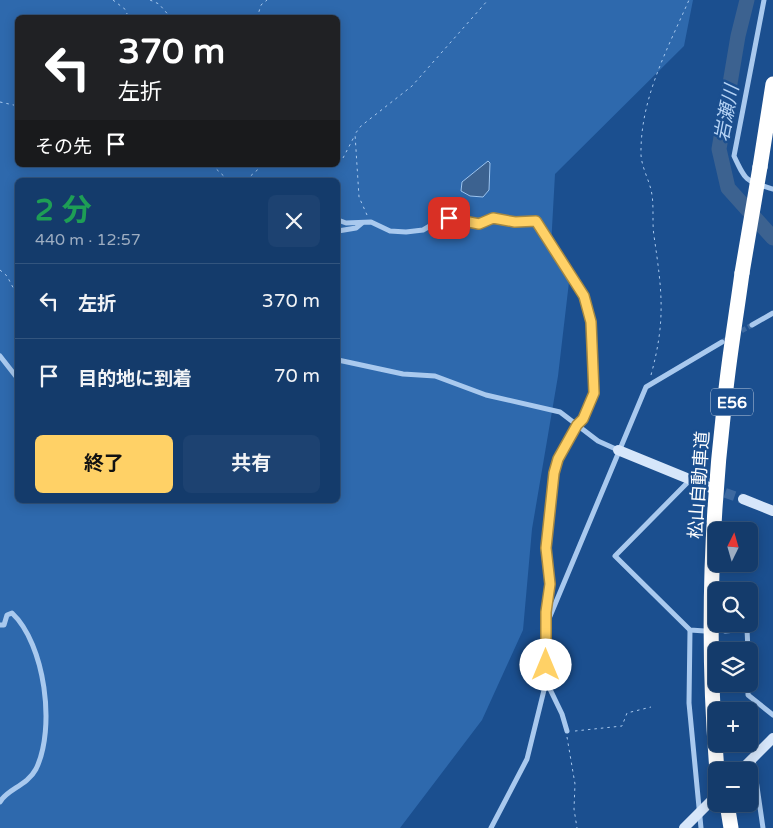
<!DOCTYPE html>
<html lang="ja">
<meta charset="utf-8">
<style>
:root{--surface:#143b6b;--page:#1d4271;--text:#f1f3f6;--muted:#9dadc1;--line:#33557e;--accent:#ffd166}
body{margin:0;font-family:"Varela Round","Noto Sans JP",sans-serif;background:var(--page);color:var(--text);height:100vh;display:flex;flex-direction:column;font-size:19px;white-space:nowrap}
*{box-sizing:border-box;margin:0}
p{font-size:16px;color:var(--muted)}
.icon{flex:none;width:28px;height:28px;fill:none;stroke:currentColor;stroke-width:2;stroke-linecap:round;stroke-linejoin:round}
.map{position:relative;flex:1;overflow:hidden}
.sheet{position:absolute;left:15px;top:178px;width:325px;height:325px;display:flex;flex-direction:column;background:var(--surface);border-radius:8px;box-shadow:0 2px 12px #0003,0 0 0 1px var(--line)}
.sheet>*{flex:none}
.top-card{position:absolute;left:15px;top:15px;width:325px;height:152px;border-radius:8px;box-shadow:0 2px 12px #0003,0 0 0 1px var(--line);background:#202124;color:#fff;overflow:hidden}
.needle{width:32px;rotate:5deg}
.tools{position:absolute;left:708px;top:522px;display:grid;gap:10px}
.tools a{display:grid;place-items:center;width:50px;height:50px;border-radius:8px;background:var(--surface);box-shadow:0 2px 12px #0003,0 0 0 1px var(--line);font-size:25px}
.pin{position:absolute;display:grid;place-items:center;width:42px;height:42px;color:#fff;margin:-21px;border-radius:10px;box-shadow:0 2px 8px #0006}
.me{position:absolute;width:55px;margin:-28px;rotate:0deg;stroke-linejoin:round;filter:drop-shadow(0 0 4px #0008)}
.turn{display:flex;align-items:center;gap:18px;height:105px;padding:0 20px;font-size:22px}
.turn .icon{width:65px;height:65px;stroke-width:2.5}
.turn b{display:block;font-size:35px;line-height:42px}
.then{display:flex;align-items:center;height:48px;padding:0 20px;background:#0003;gap:10px;font-size:19px}
.round{display:grid;place-items:center;flex:none;width:52px;height:52px;border-radius:8px;background:var(--page)}
.overview{display:flex;align-items:center;justify-content:space-between;height:85px;padding:0 20px}
h1{font-size:30px;font-weight:700;line-height:38px;color:#1e9e55}
.button{display:flex;gap:10px;margin-top:auto;padding:10px 20px}
.button a{flex:1;height:58px;border-radius:8px;background:var(--accent);color:#111;font-size:20px;font-weight:700;line-height:58px;text-align:center}
.button a+a{background:var(--page);color:var(--text)}
ul{padding:0;list-style:none}
li{display:flex;align-items:center;gap:15px;height:75px;padding:0 20px;border-top:1px solid var(--line)}
li div{flex:1}
li b{display:block;font-size:19px}
li em{font-style:normal}
.map>svg:first-child{display:block}
.green{fill:#2e69ad;fill-rule:evenodd}
.water{fill:#3c6290;stroke:#9cc4f0}
.lines{fill:none;stroke-linecap:round;stroke-linejoin:round}
.river{stroke:#3c6290;stroke-width:15}
.street-tunnel{stroke:#3d69a0;stroke-width:5;stroke-dasharray:5 2.5;stroke-linecap:butt}
.secondary-tunnel{stroke:#3d69a0;stroke-width:10;stroke-dasharray:10 5;stroke-linecap:butt}
.path{stroke:#a9c9ee;stroke-width:1;stroke-dasharray:2.5 4;stroke-linecap:butt}
.street{stroke:#a9c9ee;stroke-width:5}
.secondary{stroke:#d6e6fa;stroke-width:10}
.highway{stroke:#fff;stroke-width:15}
.highway-bridge{stroke:#fff;stroke-width:15}
.route-casing{stroke:#a68842;stroke-width:12}
.route{stroke:#ffd166;stroke-width:9}
.labels{text-anchor:middle;stroke-width:5;stroke-linejoin:round;paint-order:stroke}
.shield{fill:#1b4f8f;stroke:#bbcadd;stroke-width:1}
.shield-label{font-size:16px;font-weight:bold;fill:#fff}
.street-label{font-size:18px;fill:#fff;stroke:#1b4f8f}
.water-label{font-size:19px;font-style:italic;fill:#b5d3f5;stroke:#1b4f8f}
</style>
<div class="map">
<svg width="773" height="828" viewBox="0 0 773 828">
<rect width="100%" height="100%" fill="#1b4f8f"/>
<path class="green" d="M0,0H693L684,46L555,174L551,246L569,282L558,376L532,529L523,630L482,720L400,828H0ZM18,18H338V165H18ZM18,180H338V500H18Z"/>
<path class="water" d="M488,161L490,163L489,190L483,197L470,196L461,191L462,182Z"/>
<g class="lines">
<path class="river" d="M747,0L738,36L719,149L728,188L773,238"/>
<path class="street-tunnel" d="M722,342L752,325"/>
<path class="secondary-tunnel" d="M711,488L743,499"/>
<g class="path">
<path d="M113,0L126,10L128,18"/>
<path d="M150,0L159,4L171,18"/>
<path d="M257,18L261,5L267,0"/>
<path d="M0,102L18,106"/>
<path d="M343,158L355,135"/>
<path d="M212,165L228,180"/>
<path d="M246,180L263,165"/>
<path d="M367,215L359,197L355,134L361,126L412,86L488,0"/>
<path d="M0,270L7,276L18,297"/>
<path d="M651,375C666,320 662,291 654,236C652,223 654,209 652,195C650,181 642,169 641,155C640,99 667,50 689,0"/>
<path d="M575,731L622,726L627,713L651,707"/>
<path d="M567,737L575,784L574,809L577,828"/>
</g>
<g class="street">
<path d="M764,0L734,156C746,182 746,181 773,189"/>
<path d="M338,220L346,223L371,222L390,231L406,232L423,230L440,220L449,218L479,224L493,218L515,223L537,221L584,296L591,322L594,393L583,419L577,425L558,459L554,473L546,548L550,584L546,612V682L527,759L491,828"/>
<path d="M338,231L356,228L362,223"/>
<path d="M752,325L773,313"/>
<path d="M0,356L18,379"/>
<path d="M338,360L403,374L435,376L486,395L560,412L598,441L618,450"/>
<path d="M690,480L615,556L690,630L705,631"/>
<path d="M548,621L646,387L722,342"/>
<path d="M0,625H4L7,615L12,613C45,644 56,728 36,769C27,786 7,789 0,802"/>
<path d="M690,630L689,703L701,828"/>
<path d="M725,631L747,629L748,651"/>
<path d="M547,683L562,714L567,731"/>
<path d="M748,684V695L773,715"/>
<path d="M753,759L763,828"/>
</g>
<g class="secondary">
<path d="M618,450L711,488"/>
<path d="M743,499L773,511"/>
<path d="M746,765L773,738"/>
<path d="M684,828L711,801"/>
</g>
<g class="highway">
<path d="M760,167L773,84"/>
<path d="M717,771C707,650 710,529 724,408C728,363 736,318 742,273"/>
<path d="M727,804L731,828"/>
</g>
<path class="highway-bridge" d="M742,273L760,167"/>
</g>
<g class="lines">
<g class="route-casing">
<path id="route" d="M449,218L479,224L493,218L515,222L536,221L584,296L591,322L594,393L583,419L577,425L558,459L554,473L546,548L550,584L546,612V665"/>
</g>
<use href="#route" class="route"/>
</g>
<g class="labels">
<rect class="shield" x="711" y="388.5" width="42" height="27" rx="4"/>
<g class="shield-label">
<text x="732" y="408">E56</text>
</g>
<g class="street-label">
<text transform="translate(699 485) rotate(-86)" y="6">松山自動車道</text>
</g>
<g class="water-label">
<text transform="translate(726 113) rotate(-79)" y="7">岩瀬川</text>
</g>
</g>
</svg>
<div class="tools">
<a><svg class="needle" viewBox="-14 -14 28 28"><path d="M0-13l5 13h-10z" fill="#e53935"/><path d="M0 13l5-13h-10z" fill="#9dadc1"/></svg></a>
<a><svg class="icon" aria-label="search" viewBox="0 0 24 24"><circle cx="10" cy="10" r="6"/><path d="M15 15l6 6"/></svg></a>
<a><svg class="icon" aria-label="layers" viewBox="0 0 24 24"><path d="M12 4l9 5-9 5-9-5zM3 14l9 5 9-5"/></svg></a>
<a>+</a>
<a>−</a>
</div>
<div class="pin" style="left:449px;top:218px;background:#d93025"><svg class="icon" aria-label="arrive" viewBox="0 0 24 24"><path d="M6 21V4h12l-3 4 3 4H6"/></svg></div>
<svg class="me" style="left:546px;top:665px" viewBox="-20 -20 40 40"><circle r="19" fill="#fff"/><path d="M0-13L10 11 0 6-10 11z" fill="#ffd166"/></svg>
<div class="top-card">
<div class="turn"><svg class="icon" aria-label="left" viewBox="0 0 24 24"><path d="M17 20v-9H6M10 6l-5 5 5 5"/></svg><div><b>370 m</b>左折</div></div>
<div class="then">その先<svg class="icon" aria-label="arrive" viewBox="0 0 24 24"><path d="M6 21V4h12l-3 4 3 4H6"/></svg></div>
</div>
<section class="sheet">
<div class="overview"><div><h1>2 分</h1><p>440 m · 12:57</p></div><a class="round"><svg class="icon" aria-label="close" viewBox="0 0 24 24"><path d="M6 6l12 12M18 6L6 18"/></svg></a></div>
<ul>
<li><svg class="icon" aria-label="left" viewBox="0 0 24 24"><path d="M17 20v-9H6M10 6l-5 5 5 5"/></svg><div><b>左折</b></div><em>370 m</em></li>
<li><svg class="icon" aria-label="arrive" viewBox="0 0 24 24"><path d="M6 21V4h12l-3 4 3 4H6"/></svg><div><b>目的地に到着</b></div><em>70 m</em></li>
</ul>
<div class="button"><a>終了</a><a>共有</a></div>
</section>
</div>
